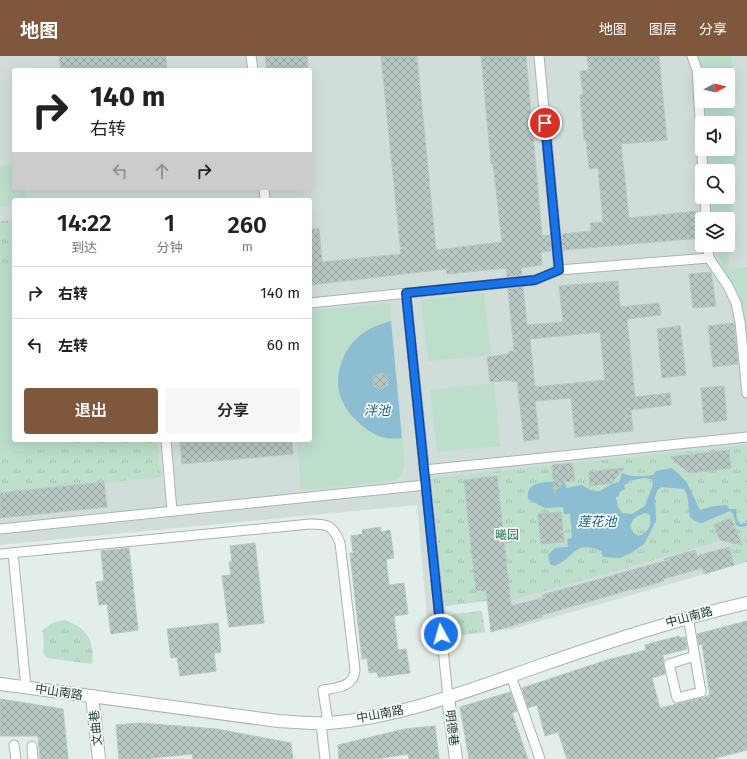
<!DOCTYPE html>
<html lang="zh">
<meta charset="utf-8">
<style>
:root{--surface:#fff;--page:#f6f6f6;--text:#222;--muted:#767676;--line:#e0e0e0;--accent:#7f573d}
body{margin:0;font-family:"Fira Sans","Noto Sans SC",sans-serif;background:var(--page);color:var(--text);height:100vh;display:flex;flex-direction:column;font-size:15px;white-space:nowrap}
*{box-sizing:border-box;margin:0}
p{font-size:13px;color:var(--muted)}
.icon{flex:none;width:22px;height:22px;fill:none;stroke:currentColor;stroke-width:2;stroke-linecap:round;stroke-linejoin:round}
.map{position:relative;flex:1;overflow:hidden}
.details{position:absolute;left:12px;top:142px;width:300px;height:244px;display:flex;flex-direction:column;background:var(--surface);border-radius:4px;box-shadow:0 4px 16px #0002}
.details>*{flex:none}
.guide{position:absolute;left:12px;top:12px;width:300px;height:122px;border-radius:4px;box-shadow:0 4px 16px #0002;background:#fff;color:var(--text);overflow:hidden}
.needle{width:26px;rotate:83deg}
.fabs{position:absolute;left:695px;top:12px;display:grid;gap:8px}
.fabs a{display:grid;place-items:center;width:40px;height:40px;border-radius:4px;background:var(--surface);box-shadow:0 4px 16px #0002;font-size:20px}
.pin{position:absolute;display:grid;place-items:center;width:34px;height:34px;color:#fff;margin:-17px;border:2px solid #fff;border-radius:50%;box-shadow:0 1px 4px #0007}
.me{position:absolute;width:44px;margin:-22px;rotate:354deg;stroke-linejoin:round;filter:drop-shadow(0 0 3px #0008)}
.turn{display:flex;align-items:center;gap:14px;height:84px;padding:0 12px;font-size:18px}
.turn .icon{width:52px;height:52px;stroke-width:2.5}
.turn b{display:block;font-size:28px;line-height:34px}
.lanes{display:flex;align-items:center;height:38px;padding:0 12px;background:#0003;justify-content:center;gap:20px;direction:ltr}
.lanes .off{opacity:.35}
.eta{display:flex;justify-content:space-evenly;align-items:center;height:68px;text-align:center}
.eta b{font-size:24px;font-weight:600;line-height:28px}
.button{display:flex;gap:8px;margin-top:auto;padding:8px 12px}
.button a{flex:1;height:46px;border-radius:4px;background:var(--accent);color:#fff;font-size:16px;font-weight:600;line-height:46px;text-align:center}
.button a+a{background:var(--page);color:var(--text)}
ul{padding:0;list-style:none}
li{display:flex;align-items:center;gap:12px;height:52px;padding:0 12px;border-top:1px solid var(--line)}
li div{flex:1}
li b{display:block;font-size:15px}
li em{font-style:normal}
header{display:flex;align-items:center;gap:24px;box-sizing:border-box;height:56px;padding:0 20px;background:var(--accent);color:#fff}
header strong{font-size:19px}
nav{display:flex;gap:22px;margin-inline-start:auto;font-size:14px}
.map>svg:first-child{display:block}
.built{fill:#d1ddd9;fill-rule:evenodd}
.grass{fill:url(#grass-tufts)}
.garden{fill:#bcdeca}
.water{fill:#8cbdd2;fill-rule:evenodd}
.building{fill:url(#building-cross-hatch);stroke:#b6c7c2;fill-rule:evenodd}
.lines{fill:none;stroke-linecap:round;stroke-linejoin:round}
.service-casing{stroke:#a6b5b2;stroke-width:11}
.pedestrian-casing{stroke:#a6b5b2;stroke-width:14}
.minor-casing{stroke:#a6b5b2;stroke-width:14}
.service{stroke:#fff;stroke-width:9}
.pedestrian{stroke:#fff;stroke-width:12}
.minor{stroke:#fff;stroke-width:12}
.route-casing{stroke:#114b97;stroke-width:10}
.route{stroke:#1a73e8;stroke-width:7}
.labels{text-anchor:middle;stroke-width:3.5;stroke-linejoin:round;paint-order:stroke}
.park-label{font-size:12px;fill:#2d7554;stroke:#f4f9f7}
.street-label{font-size:12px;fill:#233f3b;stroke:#f4f9f7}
.water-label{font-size:13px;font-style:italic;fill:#1d5d7b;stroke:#f4f9f7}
</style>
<header>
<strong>地图</strong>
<nav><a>地图</a><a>图层</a><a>分享</a></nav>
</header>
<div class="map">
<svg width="747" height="703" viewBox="0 0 747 703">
<defs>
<pattern id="grass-tufts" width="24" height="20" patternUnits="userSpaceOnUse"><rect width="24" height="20" fill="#bcdeca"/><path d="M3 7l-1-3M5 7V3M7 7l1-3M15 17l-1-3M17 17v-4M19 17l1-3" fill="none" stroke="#a1c0ae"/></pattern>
<pattern id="building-cross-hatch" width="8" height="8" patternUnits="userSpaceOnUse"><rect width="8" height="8" fill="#b9c8c4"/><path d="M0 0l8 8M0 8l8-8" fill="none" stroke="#96a4a0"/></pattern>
</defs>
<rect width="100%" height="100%" fill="#e3edea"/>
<path class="built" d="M0,0H747V506L505,575L501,543L445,550L450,592L430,595L417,449L0,489ZM14,14H310V132H14ZM702,19H728V45H702ZM702,67H728V93H702ZM702,115H728V141H702ZM14,144H310V384H14ZM702,163H728V189H702Z"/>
<g class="grass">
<path d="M14,164V384H157L161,421L0,437V165Z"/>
<path d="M747,389V506L734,509L727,483L502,547L501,543L445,550L432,422Z"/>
<path d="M482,555L485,576L455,580L452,558Z"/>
<path d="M65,564C88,573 94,584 92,608L47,602L44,599L43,574L52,567Z"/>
</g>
<g class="garden">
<path d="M697,0H731L737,91L728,213L747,211V283L745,259L741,247L723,214L716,189H728V163H713L711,141H728V115H710L708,93H728V67H707L705,45H728V19H703Z"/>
<path d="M14,108V132H25L26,144H14V149L0,151V110Z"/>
<path d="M14,216V384H75L60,392L0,398V217Z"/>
<path d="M484,237L491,299L428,305L421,244Z"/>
<path d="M390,247L391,265C377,269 361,275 352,287C346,295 346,304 344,314C343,321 340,330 340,338C340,342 343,346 345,349C355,371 378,385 402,382C404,398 409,415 394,425L301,434L297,384H310V255Z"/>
<path d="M494,327L500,390L437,396L430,334Z"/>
</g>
<g class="water">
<path d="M391,265L402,382C388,384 376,381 365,372C354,364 344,352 340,339C333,316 346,287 366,275C374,270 383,267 391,265ZM381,317L387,320L388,329L381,333L373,321Z"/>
<path d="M672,412L686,425L700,454L714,450L727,449L729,453H736L737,463L740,468L747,467V470L740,471L736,469L733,458L730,455L702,467L697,466L690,461L687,439L684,433L661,431L657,435L655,441L656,465L644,488L631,497L620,502L603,501L601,495C574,483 574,503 554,510L550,508L548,499L555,492L568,491L567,483L572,482L570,458H564L563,451L545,452L528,443C525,423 551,426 564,426L567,432L582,429C603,443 600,430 619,426L622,417C633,422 642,420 653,419L656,415ZM644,422L651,423L653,426C652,435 647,441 645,450L632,458L622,457L618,451L616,442L619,439V436L625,433L624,429L628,427V425ZM646,457L650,459C652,470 648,477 638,480C624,471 632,460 646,457Z"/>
</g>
<g class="building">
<path d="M59,0H166L167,14H61Z"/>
<path d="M265,0H307L308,14H267Z"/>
<path d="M381,0H417L436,194L502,186L493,108H491L481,0H526L542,180L550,179L551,195L541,196L542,209L521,212L522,219L507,221L506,212L447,218L446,213L310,229V173H319L322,206L401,198Z"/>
<path d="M587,0H659L667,84L621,88L629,162L698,155L701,182L563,194L562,178L591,175L590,167L603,166L598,112L589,113L586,84H584L580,39L583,38L580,15L589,14Z"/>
<path d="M711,216L716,250L693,252L689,218Z"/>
<path d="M618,225L620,251L659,247L661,259L627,263L635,341L670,337L671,349L631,354L633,375L575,381L571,342L535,345L539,383L524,385L517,325L512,326V324L490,326L487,301L509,298V295H514L508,233L523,231L527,269L563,266L559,230ZM600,276L605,324L535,331L530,283Z"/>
<path d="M734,267L738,308L713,311L708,270Z"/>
<path d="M680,270L686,319L662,322L657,273Z"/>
<path d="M381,317L387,320L388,329L381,333L374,330L373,321Z"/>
<path d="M724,330L727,364L704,367L701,332Z"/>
<path d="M180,384H292L293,398L182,408Z"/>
<path d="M729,394L731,412L690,417L688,416L670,401Z"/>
<path d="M572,407L575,425L564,426L554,437L552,409Z"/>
<path d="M624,412L612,427L590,430L589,416Z"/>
<path d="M497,420L511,550L543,542L542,539L665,505L664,503L695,494L697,500L729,491L734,509L704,518L702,512L663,523L664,525L632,534V533L542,559V561L491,576L486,534L476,535L464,424Z"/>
<path d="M104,426L107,451L0,462V437Z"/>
<path d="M561,456L564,486L541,488L538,458Z"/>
<path d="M731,462L742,489L720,484L714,469Z"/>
<path d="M381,471V476L390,474L394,502L386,503L389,529L404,527L408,558L394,560L398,594L406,593L410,617L378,621L377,616L369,617L367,602L362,603L350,497H353L351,480L363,478L362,474Z"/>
<path d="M255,487L264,567L229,571L222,520L231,519L229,506H232L230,490Z"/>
<path d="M129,492L138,574L111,578L107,548L99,549L96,526L104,525L101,495Z"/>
<path d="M747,565V694L712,703H567L558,676L545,680L537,649L528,652L522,632L607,604L646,594L645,589L679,580L680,582L685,581L687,593L663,599L665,618L652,622L660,652L702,642L710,639L702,588L699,589L697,578Z"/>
<path d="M218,567L221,596L214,597L216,615L180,620L177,601L171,602L167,573Z"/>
<path d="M510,636L517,655L512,657L528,703H469L460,651Z"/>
<path d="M0,643L63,653L68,703H40L38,680H0Z"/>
<path d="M140,667L217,673L291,687L293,703H193L192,698L144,703H119L116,669Z"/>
<path d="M435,670L439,703H409L408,698L376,703H339L338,689L405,673Z"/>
</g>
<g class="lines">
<g class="service-casing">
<g id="service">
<path d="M251,0L253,14"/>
<path d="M539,0L559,214"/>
<path d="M692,0L697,14L703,115"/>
<path d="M264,132L265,144"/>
<path d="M705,141L706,163"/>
<path d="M709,202L728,230L736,247L740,266L747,337"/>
<path d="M406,237L448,641"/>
<path d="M310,247L535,224L559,214L709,202L708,189"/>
<path d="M166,384L172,455"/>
<path d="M424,414L747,381"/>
<path d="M0,473L426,429"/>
<path d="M13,497L26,631"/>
<path d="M0,498L310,468C328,468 333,469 340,487L355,614C354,631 336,632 323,634L328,667"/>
<path d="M688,561L701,636L677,642L669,608L695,600"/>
<path d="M511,620L540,703"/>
<path d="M321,667L325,703"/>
<path d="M14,689L16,703"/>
<path d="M32,690L33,703"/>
</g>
</g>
<g class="pedestrian-casing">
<path id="pedestrian" d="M92,640L99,703"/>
</g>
<g class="minor-casing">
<g id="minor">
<path d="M0,628L278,665C295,666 312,668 329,667C402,661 470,634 539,610C608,586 676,563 747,547"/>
<path d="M448,641L456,703"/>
</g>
</g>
<use href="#service" class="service"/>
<use href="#pedestrian" class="pedestrian"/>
<use href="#minor" class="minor"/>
</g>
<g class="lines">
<g class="route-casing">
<path id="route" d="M441,578L406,237L535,224L559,214L545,67"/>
</g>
<use href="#route" class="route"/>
</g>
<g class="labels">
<g class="park-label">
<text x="507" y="483">曦园</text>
</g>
<g class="street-label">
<text transform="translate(689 561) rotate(-15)" y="4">中山南路</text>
<text transform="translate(59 636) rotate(8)" y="4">中山南路</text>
<text transform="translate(380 658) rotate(-11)" y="4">中山南路</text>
<text transform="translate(96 672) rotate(-96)" y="4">文曲巷</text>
<text transform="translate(452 672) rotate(83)" y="4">明德巷</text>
</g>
<g class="water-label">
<text x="377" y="359">泮池</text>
<text x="597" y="470">莲花池</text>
</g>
</g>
</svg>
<div class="fabs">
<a><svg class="needle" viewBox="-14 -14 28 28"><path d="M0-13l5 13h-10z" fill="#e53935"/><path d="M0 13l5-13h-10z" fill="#767676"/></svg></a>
<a><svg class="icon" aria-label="sound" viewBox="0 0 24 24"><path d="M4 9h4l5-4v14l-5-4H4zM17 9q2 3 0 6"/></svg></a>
<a><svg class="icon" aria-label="search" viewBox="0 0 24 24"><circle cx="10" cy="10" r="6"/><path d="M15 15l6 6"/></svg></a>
<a><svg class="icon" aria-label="layers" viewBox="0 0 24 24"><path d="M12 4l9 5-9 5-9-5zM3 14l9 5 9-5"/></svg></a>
</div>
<div class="pin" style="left:545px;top:67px;background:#d93025"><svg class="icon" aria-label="arrive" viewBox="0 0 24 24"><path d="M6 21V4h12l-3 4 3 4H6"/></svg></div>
<svg class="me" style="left:441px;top:578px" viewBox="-20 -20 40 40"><circle r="17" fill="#1a73e8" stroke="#fff" stroke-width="3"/><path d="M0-11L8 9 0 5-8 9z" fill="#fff"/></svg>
<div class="guide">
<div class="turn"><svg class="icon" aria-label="right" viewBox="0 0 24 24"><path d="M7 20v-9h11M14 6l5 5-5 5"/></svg><div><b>140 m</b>右转</div></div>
<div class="lanes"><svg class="icon off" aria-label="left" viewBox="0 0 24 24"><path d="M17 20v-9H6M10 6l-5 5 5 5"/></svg><svg class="icon off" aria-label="ahead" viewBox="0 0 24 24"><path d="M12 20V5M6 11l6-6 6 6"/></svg><svg class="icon" aria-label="right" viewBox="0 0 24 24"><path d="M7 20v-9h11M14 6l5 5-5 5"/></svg></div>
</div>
<section class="details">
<div class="eta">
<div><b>14:22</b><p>到达</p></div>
<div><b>1</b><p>分钟</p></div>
<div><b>260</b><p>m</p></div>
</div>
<ul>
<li><svg class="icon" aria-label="right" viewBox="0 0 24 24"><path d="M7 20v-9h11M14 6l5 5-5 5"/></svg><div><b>右转</b></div><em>140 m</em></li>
<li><svg class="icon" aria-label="left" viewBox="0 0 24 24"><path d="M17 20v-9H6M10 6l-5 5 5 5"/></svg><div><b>左转</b></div><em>60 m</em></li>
</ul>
<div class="button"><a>退出</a><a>分享</a></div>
</section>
</div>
